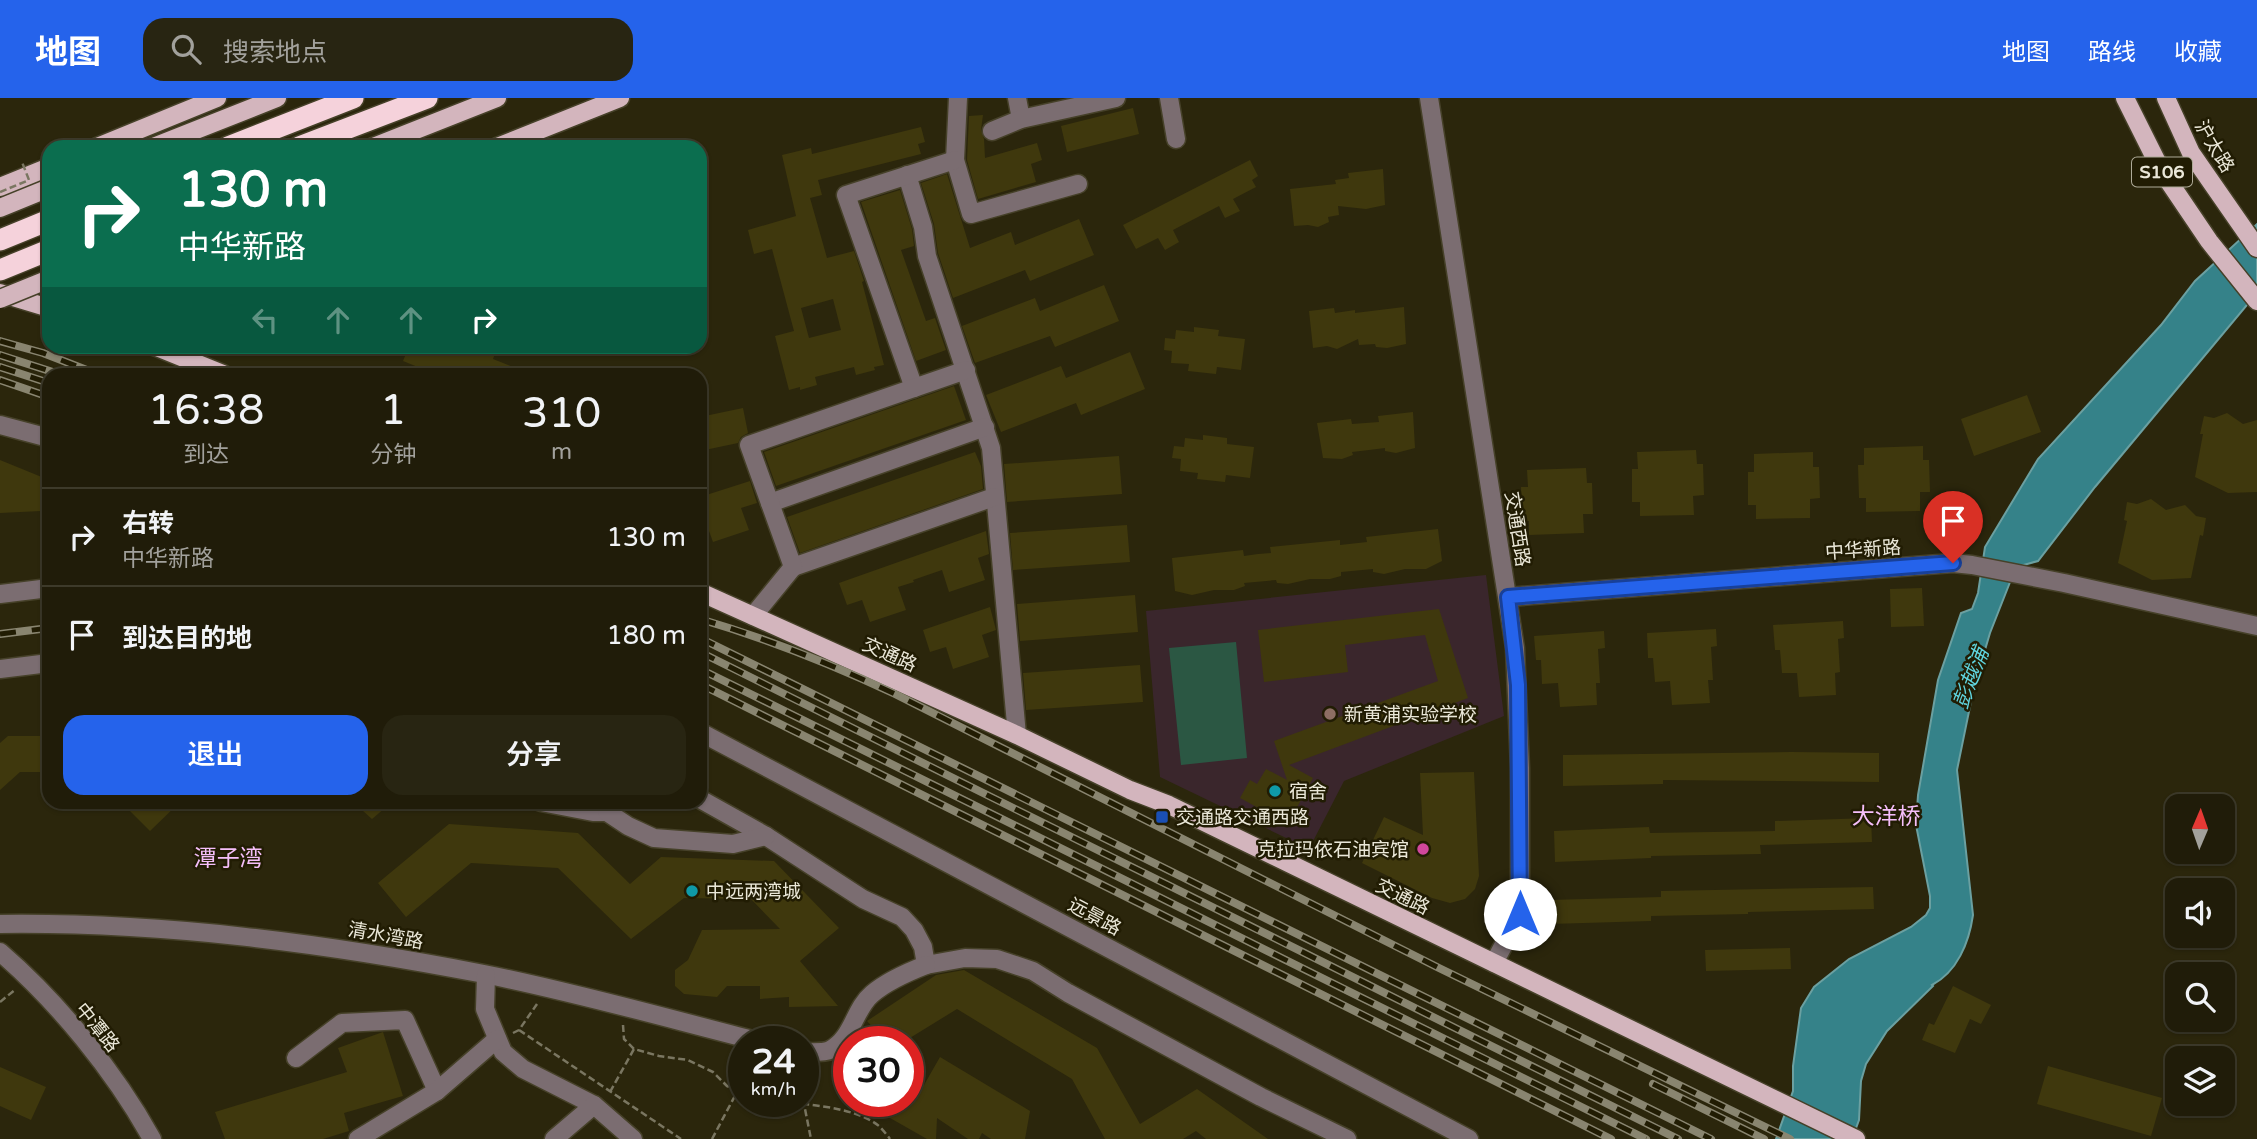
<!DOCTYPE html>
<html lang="zh">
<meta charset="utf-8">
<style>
:root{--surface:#201c09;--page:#282512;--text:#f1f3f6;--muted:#a2a19c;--line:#3d3a2a;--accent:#2563eb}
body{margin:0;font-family:"Varela Round","Noto Sans SC",sans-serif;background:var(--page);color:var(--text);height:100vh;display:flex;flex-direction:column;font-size:26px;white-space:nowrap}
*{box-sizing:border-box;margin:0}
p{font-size:23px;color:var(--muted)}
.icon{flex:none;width:38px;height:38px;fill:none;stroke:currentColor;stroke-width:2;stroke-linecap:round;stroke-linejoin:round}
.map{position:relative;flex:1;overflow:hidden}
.sheet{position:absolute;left:42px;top:270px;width:665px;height:441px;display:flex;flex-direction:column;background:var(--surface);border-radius:21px;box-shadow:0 2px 5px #0004,0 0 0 2px var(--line)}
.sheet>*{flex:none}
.top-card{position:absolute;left:42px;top:42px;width:665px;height:214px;border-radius:21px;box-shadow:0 2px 5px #0004,0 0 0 2px var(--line);background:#0b6e4f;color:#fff;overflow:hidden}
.needle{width:46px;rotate:2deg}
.buttons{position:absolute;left:2165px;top:696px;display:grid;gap:14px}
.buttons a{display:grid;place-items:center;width:70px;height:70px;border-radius:14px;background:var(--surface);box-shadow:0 2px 5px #0004,0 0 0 2px var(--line);font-size:35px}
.speed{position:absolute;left:728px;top:928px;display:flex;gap:14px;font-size:35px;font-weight:700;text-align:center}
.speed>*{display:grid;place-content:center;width:91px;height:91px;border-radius:50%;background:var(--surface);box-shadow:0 2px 5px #0004,0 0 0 2px var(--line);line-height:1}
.speed small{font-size:18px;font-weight:400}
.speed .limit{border:10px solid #d22;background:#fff;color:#111}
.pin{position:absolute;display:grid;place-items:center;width:60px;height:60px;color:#fff;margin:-72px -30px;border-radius:50% 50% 50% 0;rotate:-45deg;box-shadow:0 0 7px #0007}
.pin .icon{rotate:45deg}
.me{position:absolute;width:77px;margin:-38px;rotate:0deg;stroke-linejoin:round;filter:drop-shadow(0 0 5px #0008)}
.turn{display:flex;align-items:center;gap:24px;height:147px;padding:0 21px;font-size:32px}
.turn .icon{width:91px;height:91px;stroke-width:2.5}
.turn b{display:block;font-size:49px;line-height:60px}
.lanes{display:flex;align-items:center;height:66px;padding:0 21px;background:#0003;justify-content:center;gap:35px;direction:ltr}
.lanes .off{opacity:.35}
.eta{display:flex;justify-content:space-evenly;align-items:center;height:119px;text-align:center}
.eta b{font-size:42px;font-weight:600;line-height:49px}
.cta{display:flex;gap:14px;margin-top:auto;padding:14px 21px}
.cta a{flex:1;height:80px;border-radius:21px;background:var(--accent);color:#fff;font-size:28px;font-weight:600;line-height:80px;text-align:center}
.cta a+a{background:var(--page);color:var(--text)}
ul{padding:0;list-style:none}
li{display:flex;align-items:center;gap:21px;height:98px;padding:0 21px;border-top:2px solid var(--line)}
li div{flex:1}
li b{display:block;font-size:26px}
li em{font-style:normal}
header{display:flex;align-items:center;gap:42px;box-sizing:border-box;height:98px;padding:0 35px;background:var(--accent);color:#fff}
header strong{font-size:33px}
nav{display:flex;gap:38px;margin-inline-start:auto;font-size:24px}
.search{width:490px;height:63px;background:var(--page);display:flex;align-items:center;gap:18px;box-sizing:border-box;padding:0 24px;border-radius:21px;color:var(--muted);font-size:26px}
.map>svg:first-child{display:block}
.education{fill:#3a262c}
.green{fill:#2b5743}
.water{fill:#358289;stroke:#6ba0a1;stroke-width:2}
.building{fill:#3f380d;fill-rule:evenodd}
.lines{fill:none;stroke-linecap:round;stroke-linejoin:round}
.minor-casing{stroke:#464129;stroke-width:21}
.major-casing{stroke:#464129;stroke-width:21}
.highway-casing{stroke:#464129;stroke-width:24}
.path{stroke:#7a7661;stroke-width:2.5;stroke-dasharray:7 3.5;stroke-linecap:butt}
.minor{stroke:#7b6d71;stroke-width:18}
.major{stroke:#d3b5bd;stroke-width:18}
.highway{stroke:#f5d2db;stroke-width:21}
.rail-casing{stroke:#898570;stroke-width:8}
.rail{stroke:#211c03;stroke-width:5;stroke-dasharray:16;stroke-linecap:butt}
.major-bridge-casing{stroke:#464129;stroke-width:21;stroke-linecap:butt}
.path-bridge{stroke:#7a7661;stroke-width:2.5;stroke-dasharray:7 3.5;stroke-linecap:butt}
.major-bridge{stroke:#d3b5bd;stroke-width:18}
.route-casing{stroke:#184099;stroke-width:18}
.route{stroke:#2563eb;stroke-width:12}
.education-dot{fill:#8d6e63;stroke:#211c03;stroke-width:2.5}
.culture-dot{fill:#0f9aa8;stroke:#211c03;stroke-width:2.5}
.transit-dot{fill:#1a4fb4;stroke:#211c03;stroke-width:2.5}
.hotel-dot{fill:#d1479c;stroke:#211c03;stroke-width:2.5}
.labels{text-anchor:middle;stroke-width:5;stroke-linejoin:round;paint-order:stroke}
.shield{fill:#211c03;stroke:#aeaa98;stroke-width:2}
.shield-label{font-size:18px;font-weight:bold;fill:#eae7d8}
.street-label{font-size:19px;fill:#eae7d8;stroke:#211c03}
.poi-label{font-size:19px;fill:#eae7d8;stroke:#211c03;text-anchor:start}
.water-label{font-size:21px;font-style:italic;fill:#5fd3dd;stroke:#211c03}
.quarter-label{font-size:23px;fill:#f5befa;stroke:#211c03}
</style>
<header>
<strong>地图</strong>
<div class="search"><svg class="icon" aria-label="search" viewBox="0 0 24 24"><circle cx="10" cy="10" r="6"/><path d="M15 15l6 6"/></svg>搜索地点</div>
<nav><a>地图</a><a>路线</a><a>收藏</a></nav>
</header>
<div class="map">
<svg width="2257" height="1041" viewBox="0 0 2257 1041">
<rect width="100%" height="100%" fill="#2b260c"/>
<path class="education" d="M1486,477L1504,618L1344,683L1309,751L1160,679L1146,513Z"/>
<path class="green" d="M1236,544L1247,660L1181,667L1169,550Z"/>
<path class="water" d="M2257,126V195L2095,389L2038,463L2016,469L1990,535L1974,589L1957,672L1973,817C1969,845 1957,874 1932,887L1933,888L1887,933L1866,966L1861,983L1859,1022L1852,1041H1776L1793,993V968L1801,910L1814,889L1849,861L1911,829L1926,817L1930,810V798L1916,727L1918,697L1938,582L1961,515L1972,511L1978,495L1985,449L2038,361L2161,227L2195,183Z"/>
<g class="building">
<path d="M1133,10L1139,36L1067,54L1061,28Z"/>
<path d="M983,17L981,32L984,41L985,60L1037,45L1042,62L1031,66L1036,84L978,101L967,62L969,18Z"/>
<path d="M921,29L925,44L918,46L921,56L818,82L822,97L810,100L827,160L854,153L864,183L862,184L884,267L874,269L875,272L856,277L854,269L815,279L817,287L800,292V289L789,292L775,238L794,233L772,151L754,156L748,132L796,118L782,57L811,50L812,56ZM833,201L841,232L809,240L801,210Z"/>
<path d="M1250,62L1258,78L1252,82L1256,89L1233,101L1240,113L1225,120L1219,108L1173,132L1179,144L1165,152L1158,140L1136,151L1123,127Z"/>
<path d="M1383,71L1385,107L1366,111L1338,108L1339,117L1328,119L1329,124L1318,129L1308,127L1294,128L1290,91L1336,86L1335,82L1349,80L1348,75Z"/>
<path d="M947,76L970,150L1011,134L1015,147L1079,121L1094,157L1030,183L1025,172L953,200L938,155L934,126L921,85Z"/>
<path d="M900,92L912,131L914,148L901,152L926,223L935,220L946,252L916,263L861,104Z"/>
<path d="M1104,187L1119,223L1055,249L1050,238L975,265L962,228L1035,200L1040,213Z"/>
<path d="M1404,209L1406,246L1387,250L1376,249L1375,246L1359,247L1358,241L1337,251L1327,248L1313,250L1309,213L1334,210L1335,215L1355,212V215Z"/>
<path d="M1194,229L1219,232L1218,238L1245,241L1241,272L1217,269L1216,276L1188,273L1189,266L1171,265L1172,253L1164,252L1165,240L1175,241L1176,232L1194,234Z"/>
<path d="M409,248H485L496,253L493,261L531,276H435L403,263Z"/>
<path d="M1130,254L1145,291L1081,317L1076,305L1001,334L986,297L1061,268L1066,280Z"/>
<path d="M954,288L966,322L776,388L764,354Z"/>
<path d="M2027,297L2041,334L1974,358L1961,321Z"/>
<path d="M743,310L748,335L741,339L738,345L700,353V319Z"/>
<path d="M1413,314L1415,350L1396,355L1385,353V350L1369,352L1352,354L1353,357L1342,361L1323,360L1317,325L1351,321L1352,326L1379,324L1378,318Z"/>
<path d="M2227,315L2243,326L2257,322V394L2228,395L2195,379L2203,336H2200L2204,318L2214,320Z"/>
<path d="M1203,337L1227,340V346L1254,349L1250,380L1226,377L1225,384L1197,381L1198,375L1180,373L1181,361L1172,360L1174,348L1184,349L1185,340L1203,342Z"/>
<path d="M1923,348V362H1929L1930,394H1920V413L1866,414V400H1859L1858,367H1864V350Z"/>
<path d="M1696,352L1697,366H1703L1704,397L1693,398L1694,417L1640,418V404H1632V371H1638L1637,354Z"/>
<path d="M975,354L981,368L983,391L800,455L787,419Z"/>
<path d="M1813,354V369H1819L1820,400L1810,401V420L1756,421V407H1748V374H1754V356Z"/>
<path d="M1119,358L1122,396L1007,404L1004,366Z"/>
<path d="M0,362L49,382V391L41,413L0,415Z"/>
<path d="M1586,370L1587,385H1592L1593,416H1583L1584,435L1529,437V423H1522L1521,389H1528L1527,372Z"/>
<path d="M750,383L757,405L741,410L749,432L713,444L705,422L700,424V399Z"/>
<path d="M2151,401L2166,412L2185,407L2196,418L2206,420L2203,438L2200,437L2191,480L2152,482L2118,465L2127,423L2124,422L2127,404L2137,406Z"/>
<path d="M1127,427L1130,464L1013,472L1010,435Z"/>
<path d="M1438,431L1442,463L1426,471H1405L1384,476L1373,474V471L1341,474V478L1330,481H1310L1288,486L1277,485L1276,482L1244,485L1245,488L1234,492H1214L1192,497L1175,493L1172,460L1243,452L1244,458L1258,456L1271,455L1270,449L1340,442V447L1367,444L1366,439Z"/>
<path d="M986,433L989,456L978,460L985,482L949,494L942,472L913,482L914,484L898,489L906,512L870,524L862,502L847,507L839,485Z"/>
<path d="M1922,490L1924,528L1891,529L1890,491Z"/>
<path d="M1135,497L1138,534L1020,543L1017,506Z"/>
<path d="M990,509L996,532L982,537L989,559L953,571L946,549L930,554L923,532Z"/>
<path d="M1439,511L1468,600L1289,667L1313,680L1288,726L1240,700L1250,682L1257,686L1266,671L1287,682L1274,643L1438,583L1425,537L1345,547L1348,574L1264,584L1258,532Z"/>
<path d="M1843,523L1844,540L1838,541L1840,574L1835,575L1836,597L1799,599L1797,575H1782L1780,552H1775L1773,527Z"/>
<path d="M1716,531L1717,548L1711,549L1713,582H1708L1710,605L1672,607L1670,583L1655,584L1653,560H1648L1647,535Z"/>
<path d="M1604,533L1605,550L1598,551L1600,585H1596L1597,607L1560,609L1558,585L1542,586L1541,562H1536L1534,538Z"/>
<path d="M1140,567L1143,604L1026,612L1023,575Z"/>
<path d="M8,638H49V674H20L0,692V645Z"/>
<path d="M1791,654L1879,655V684L1663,682V686L1563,688V657Z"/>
<path d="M1474,674L1479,778L1475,791L1465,801L1450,805L1432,800L1362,765L1384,719L1423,737L1420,675Z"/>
<path d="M121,704H180L150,733Z"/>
<path d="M353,704H392L372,721Z"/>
<path d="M1871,720L1872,744L1760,747L1761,756L1651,758V760L1555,764L1554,733L1649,729L1650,735L1775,733V723Z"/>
<path d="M449,726L578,735L630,786L661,759L774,763L839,830L800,863L838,908L789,909V899L760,901V888H727L717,899L684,896L675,888V872L688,862L702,832L780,831L751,801L684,800L631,841L558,770L471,765L406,819L378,785Z"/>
<path d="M1873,789L1874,811L1748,814V816L1651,818V823L1550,826L1549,802L1661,799V793Z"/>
<path d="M1790,850L1791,871L1706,873L1705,852Z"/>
<path d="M964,872L1097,950L1140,1026L1197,991L1268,1041H1206L1196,1033L1183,1041H1105L1072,981L957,911L905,943H885L867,923L936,877Z"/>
<path d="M1953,888L1991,907L1981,926L1970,921L1955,955L1922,942L1929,925L1934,927Z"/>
<path d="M383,934L403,998L344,1015L349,1033L323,1041H225L215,1014L347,974L338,950Z"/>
<path d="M940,959L1030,1013L1025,1041H991L982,1035L979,1041H968L937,1020L936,1041H927L876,1012L881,1003H908V979L924,987Z"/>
<path d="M2048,968L2162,1000L2151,1038L2037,1006Z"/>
<path d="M0,969L46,989L31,1022L0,1008Z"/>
</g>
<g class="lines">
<g class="minor-casing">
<g id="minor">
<path d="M958,0L955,62L971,116L1078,86"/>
<path d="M1017,0L1021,21"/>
<path d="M1169,0L1176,41"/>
<path d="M1429,0L1515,550L1520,670V816L1494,865"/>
<path d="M992,33L1021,21L1116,0"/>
<path d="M907,77L923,129L927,158L991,350L1017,637"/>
<path d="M914,290L846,97L955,62"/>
<path d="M0,327L49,340"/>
<path d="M770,405L985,329"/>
<path d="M793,469L994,399"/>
<path d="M0,496L49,490"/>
<path d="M1508,499L1953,465L1972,467L2064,485L2257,528"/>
<path d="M753,518L793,469L749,347L966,272"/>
<path d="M0,571L49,565"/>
<path d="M700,634L1469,1041"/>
<path d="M700,701L766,738L863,801L902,819L914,832L923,849L926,867L965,860L997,861L1033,873L1068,895L1261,999L1347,1041"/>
<path d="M541,704L593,714H607L615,704"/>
<path d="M607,714L628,728L654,740L733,746L766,738"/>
<path d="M0,826C163,824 324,845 484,876C575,894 666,920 757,943"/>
<path d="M0,854C58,904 115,974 152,1041"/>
<path d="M486,877L485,911L503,954L523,971L594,1007L633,1041"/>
<path d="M803,954C811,954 824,955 830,952C853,940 854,911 872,896C887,883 908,874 926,867"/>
<path d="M296,960L342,925L405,922L437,993"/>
<path d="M358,1041L437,993L497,941"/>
<path d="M554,1041L594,1007"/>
</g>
</g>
<g class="major-casing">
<g id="major">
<path d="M2125,0L2161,72L2209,143L2257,203"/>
<path d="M2166,0L2191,55L2257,150"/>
<path d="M97,49L217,0"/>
<path d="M153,49L277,0"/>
<path d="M373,49L497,0"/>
<path d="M497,49L620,0"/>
<path d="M0,89L49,69"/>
<path d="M0,110L49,90"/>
<path d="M0,195L49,210"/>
<path d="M154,248L223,276"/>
<path d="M700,494L1017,637L1130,692L1169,707L1856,1041"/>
</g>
</g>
<g class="highway-casing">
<g id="highway">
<path d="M228,49L353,0"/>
<path d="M299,49L427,0"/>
<path d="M0,142L49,122"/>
<path d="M0,172L49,152"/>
</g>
</g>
<g class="path">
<path d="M0,904L16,891"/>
<path d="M623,927L624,941L634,951L659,958L688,962L713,974L727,988L744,996"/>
<path d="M519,932L681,1041"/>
<path d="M513,935L519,932L537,906"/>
<path d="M610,994L634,951"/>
<path d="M803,1001L811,1041"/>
<path d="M771,1003C803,1006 854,1008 879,1028C883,1032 887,1037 890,1041"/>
<path d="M712,1041L737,994"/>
</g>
<use href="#minor" class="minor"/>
<use href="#major" class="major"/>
<use href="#highway" class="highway"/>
<g class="rail-casing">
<g id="rail">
<path d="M0,243L43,255L97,276"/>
<path d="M0,257L59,276"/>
<path d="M0,269L49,285"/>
<path d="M0,282L49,299"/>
<path d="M700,521C768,541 831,566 895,596L1439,870L1790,1041"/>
<path d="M0,536L49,530"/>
<path d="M700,540L1711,1041"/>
<path d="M700,554L1678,1041"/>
<path d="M700,571L1646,1041"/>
<path d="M700,586L1611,1041"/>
<path d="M1653,986L1764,1041"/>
</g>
</g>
<use href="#rail" class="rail"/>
<g class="major-bridge-casing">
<path id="major-bridge" d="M0,201L49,181"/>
</g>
<path class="path-bridge" d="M0,94L29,82L22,64"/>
<use href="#major-bridge" class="major-bridge"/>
</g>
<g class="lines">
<g class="route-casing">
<path id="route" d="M1520,816L1518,587L1508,499L1953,465"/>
</g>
<use href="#route" class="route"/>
</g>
<circle class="education-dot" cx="1330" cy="616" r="7"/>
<g class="culture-dot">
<circle cx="1275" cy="693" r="7"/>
<circle cx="692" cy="793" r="7"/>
</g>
<rect class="transit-dot" x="1155" y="712" width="14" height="14" rx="3.5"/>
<circle class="hotel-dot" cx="1423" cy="751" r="7"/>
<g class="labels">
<rect class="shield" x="2132" y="59.5" width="60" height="29" rx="5"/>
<g class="shield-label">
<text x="2162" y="80">S106</text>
</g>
<g class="street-label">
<text transform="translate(2215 48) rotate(59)" y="7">沪太路</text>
<text transform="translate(1518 431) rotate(81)" y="7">交通西路</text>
<text transform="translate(1863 451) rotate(-4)" y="7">中华新路</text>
<text transform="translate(890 556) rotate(24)" y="7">交通路</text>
<text transform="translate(1403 798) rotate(26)" y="7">交通路</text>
<text transform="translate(1095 818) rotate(28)" y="7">远景路</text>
<text transform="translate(386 837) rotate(10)" y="7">清水湾路</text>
<text transform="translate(98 929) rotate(51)" y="7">中潭路</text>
</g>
<g class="poi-label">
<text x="1344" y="623">新黄浦实验学校</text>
<text x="1289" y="700">宿舍</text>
<text x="1176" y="726">交通路交通西路</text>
<text x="1409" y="758" text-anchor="end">克拉玛依石油宾馆</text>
<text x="706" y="800">中远两湾城</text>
</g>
<g class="water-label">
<text transform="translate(1971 580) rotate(-69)" y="7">彭越浦</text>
</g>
<g class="quarter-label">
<text x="1886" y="726">大洋桥</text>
<text x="228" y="768">潭子湾</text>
</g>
</g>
</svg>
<div class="buttons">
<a><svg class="needle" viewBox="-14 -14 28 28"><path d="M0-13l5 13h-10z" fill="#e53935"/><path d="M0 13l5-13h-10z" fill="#a2a19c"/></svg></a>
<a><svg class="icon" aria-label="sound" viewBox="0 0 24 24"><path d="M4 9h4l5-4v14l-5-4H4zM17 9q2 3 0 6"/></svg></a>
<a><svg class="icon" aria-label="search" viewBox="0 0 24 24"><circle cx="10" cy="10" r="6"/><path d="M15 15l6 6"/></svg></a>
<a><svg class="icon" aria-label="layers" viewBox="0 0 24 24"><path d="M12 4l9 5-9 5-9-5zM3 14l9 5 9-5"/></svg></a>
</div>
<div class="speed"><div>24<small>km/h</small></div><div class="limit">30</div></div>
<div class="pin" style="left:1953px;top:465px;background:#d93025"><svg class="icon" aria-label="arrive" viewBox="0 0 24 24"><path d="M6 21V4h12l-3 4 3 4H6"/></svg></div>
<svg class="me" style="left:1520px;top:816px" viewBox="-20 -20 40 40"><circle r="19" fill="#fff"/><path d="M0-13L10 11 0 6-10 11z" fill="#2563eb"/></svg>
<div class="top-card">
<div class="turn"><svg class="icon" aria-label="right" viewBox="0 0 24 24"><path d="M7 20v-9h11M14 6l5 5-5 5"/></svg><div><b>130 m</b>中华新路</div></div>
<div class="lanes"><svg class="icon off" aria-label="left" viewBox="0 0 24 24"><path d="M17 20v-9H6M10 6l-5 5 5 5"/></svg><svg class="icon off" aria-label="ahead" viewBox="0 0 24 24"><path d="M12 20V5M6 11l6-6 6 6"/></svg><svg class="icon off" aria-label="ahead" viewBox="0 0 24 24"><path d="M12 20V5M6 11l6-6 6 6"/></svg><svg class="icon" aria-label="right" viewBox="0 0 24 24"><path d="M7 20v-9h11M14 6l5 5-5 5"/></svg></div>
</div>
<section class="sheet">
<div class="eta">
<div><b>16:38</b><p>到达</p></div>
<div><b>1</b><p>分钟</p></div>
<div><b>310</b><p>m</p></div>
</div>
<ul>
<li><svg class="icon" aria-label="right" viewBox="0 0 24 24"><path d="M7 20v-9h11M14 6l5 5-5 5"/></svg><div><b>右转</b><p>中华新路</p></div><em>130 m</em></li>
<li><svg class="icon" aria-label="arrive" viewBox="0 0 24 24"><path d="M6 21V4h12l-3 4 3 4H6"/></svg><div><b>到达目的地</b></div><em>180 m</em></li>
</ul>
<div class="cta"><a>退出</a><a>分享</a></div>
</section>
</div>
